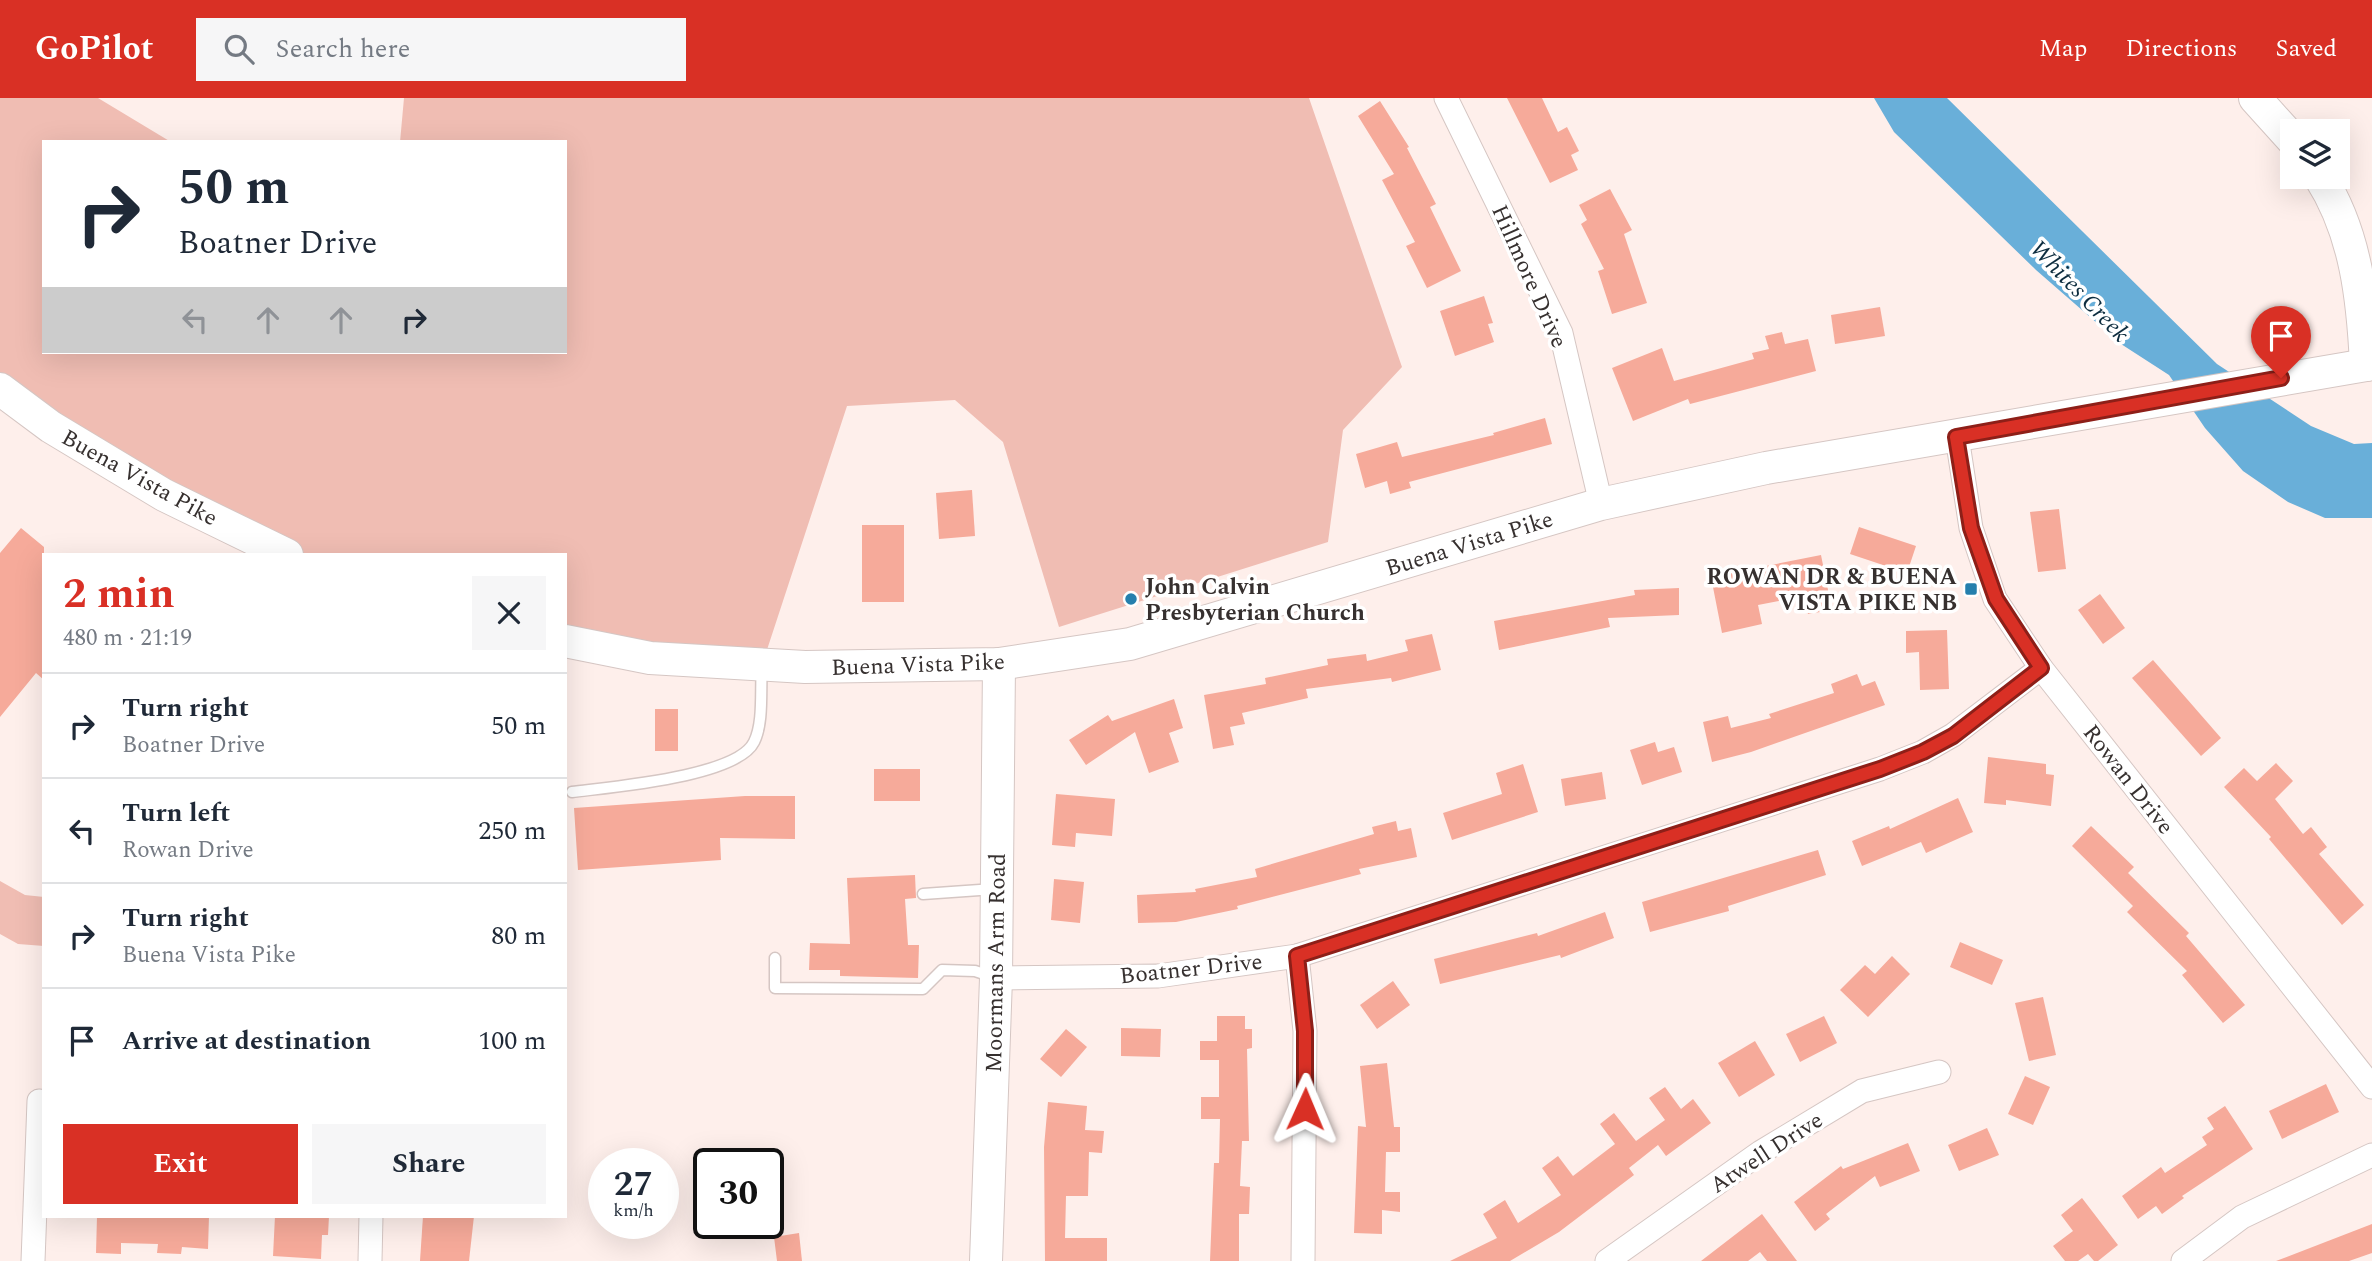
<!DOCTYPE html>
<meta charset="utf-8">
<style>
:root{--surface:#fff;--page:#f6f6f7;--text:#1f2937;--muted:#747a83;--line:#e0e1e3;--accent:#d93025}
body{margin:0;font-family:Spectral,serif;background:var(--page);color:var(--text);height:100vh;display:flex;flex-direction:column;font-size:26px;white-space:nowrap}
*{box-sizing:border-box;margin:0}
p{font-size:23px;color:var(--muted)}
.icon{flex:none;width:38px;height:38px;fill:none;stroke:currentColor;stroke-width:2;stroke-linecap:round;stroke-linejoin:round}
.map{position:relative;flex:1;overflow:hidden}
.sheet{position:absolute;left:42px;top:455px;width:525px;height:665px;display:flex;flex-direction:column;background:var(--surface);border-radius:0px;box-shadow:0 7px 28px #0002}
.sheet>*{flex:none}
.top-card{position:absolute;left:42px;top:42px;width:525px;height:214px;border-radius:0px;box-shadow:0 7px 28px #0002;background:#fff;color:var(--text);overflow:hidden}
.controls{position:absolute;left:2280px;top:21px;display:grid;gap:14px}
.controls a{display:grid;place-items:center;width:70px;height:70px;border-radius:0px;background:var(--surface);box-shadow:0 7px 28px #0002;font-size:35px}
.speed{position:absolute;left:588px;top:1050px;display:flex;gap:14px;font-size:35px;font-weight:700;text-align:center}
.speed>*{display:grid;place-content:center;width:91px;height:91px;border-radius:50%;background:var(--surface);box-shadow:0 7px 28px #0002;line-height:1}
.speed small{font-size:18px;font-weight:400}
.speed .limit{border:4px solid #111;border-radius:10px;background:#fff;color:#111}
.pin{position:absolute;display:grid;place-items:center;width:60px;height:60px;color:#fff;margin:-72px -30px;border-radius:50% 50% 50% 0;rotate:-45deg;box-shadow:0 0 7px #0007}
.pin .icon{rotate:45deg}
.me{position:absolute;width:77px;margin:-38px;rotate:1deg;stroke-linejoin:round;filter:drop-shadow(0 0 5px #0008)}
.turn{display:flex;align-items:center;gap:24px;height:147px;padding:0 21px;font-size:32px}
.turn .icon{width:91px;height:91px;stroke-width:2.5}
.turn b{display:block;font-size:49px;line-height:60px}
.lanes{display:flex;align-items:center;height:66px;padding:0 21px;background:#0003;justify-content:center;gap:35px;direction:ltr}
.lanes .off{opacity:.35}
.round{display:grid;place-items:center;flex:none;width:74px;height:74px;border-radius:0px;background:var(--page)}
.summary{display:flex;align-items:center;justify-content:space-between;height:119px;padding:0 21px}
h1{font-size:42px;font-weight:700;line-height:52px;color:var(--accent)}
.cta{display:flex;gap:14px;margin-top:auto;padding:14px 21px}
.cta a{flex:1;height:80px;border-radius:0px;background:var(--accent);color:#fff;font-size:28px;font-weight:700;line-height:80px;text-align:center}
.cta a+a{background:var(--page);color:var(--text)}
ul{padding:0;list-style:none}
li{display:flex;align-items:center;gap:21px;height:105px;padding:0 21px;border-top:2px solid var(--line)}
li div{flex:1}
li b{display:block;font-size:26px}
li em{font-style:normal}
header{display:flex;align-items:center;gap:42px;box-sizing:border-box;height:98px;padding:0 35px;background:var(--accent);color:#fff}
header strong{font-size:33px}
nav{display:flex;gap:38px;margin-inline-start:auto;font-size:24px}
.search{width:490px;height:63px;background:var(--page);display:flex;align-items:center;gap:18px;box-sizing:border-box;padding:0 24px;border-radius:0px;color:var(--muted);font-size:26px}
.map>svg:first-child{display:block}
.green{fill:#f0bdb3}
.water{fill:#69afd9}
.building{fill:#f6aa9a}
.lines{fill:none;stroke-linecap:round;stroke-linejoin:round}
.lane-casing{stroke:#d5c6c3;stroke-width:13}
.street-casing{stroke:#d5c6c3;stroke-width:25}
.secondary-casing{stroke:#d5c6c3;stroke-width:34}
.lane{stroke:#fff;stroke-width:10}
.street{stroke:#fff;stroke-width:23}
.secondary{stroke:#fff;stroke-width:32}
.route-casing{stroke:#8d1f18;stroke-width:18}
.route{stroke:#d93025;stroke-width:12}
.poi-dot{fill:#257fad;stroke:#fff;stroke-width:2.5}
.labels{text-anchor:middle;stroke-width:7;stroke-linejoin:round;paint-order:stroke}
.street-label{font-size:23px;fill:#36302f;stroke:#fff}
.poi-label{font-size:23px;font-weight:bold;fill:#36302f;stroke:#fff;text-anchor:end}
.water-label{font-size:24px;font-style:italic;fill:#0d2d3f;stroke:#fff}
</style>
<header>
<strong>GoPilot</strong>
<div class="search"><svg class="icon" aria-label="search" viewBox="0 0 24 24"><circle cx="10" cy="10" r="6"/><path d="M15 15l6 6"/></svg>Search here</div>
<nav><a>Map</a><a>Directions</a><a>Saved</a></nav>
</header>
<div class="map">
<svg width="2372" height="1163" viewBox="0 0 2372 1163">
<rect width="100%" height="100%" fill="#feefeb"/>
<g class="green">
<path d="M0,0H98L171,44H44V254H565V44H400L404,0H1309L1402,269L1343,332L1328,444L1059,529L1003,344L955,302L847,308L762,567L565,543V457H287L0,291Z"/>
<path d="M0,783L25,797L44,799V848L18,846L0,836Z"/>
</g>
<path class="water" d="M1874,0H1947L2217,266L2311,328L2354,346L2372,345V420H2325L2288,404L2243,373L2205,330L2169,277L2121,246L2036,172L1894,34Z"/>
<g class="building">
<path d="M1507,0H1542L1558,34L1567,29L1579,53L1571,57L1578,72L1550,85Z"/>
<path d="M1380,3L1409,49L1407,50L1436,106L1430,109L1461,173L1427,190L1406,148L1415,144L1382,82L1394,76L1358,18Z"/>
<path d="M1610,91L1632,132L1624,136L1647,205L1612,216L1598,173L1604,171L1581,126L1587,122L1579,107Z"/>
<path d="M1484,198L1493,225L1488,226L1494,244L1455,258L1440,213Z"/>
<path d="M1880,209L1885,238L1835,246L1831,217Z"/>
<path d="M1782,234L1785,246L1808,241L1816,273L1690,306L1688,301L1633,323L1612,270L1662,250L1674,283L1754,261L1752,255L1769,251L1765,238Z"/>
<path d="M1545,320L1552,346L1409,384L1411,390L1390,396L1387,383L1365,390L1356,356L1397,344L1402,359L1494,337L1493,335Z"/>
<path d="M972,392L975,438L939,441L936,395Z"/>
<path d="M2059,411L2066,471L2038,474L2030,414Z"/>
<rect x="862" y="427" width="42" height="77"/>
<path d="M1859,429L1916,448L1907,475L1850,456Z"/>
<path d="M21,430L44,449V582L36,575L0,619V455Z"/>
<path d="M1821,457L1832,512L1808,516L1804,498L1758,507L1762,526L1722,535L1711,479Z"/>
<path d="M1679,490V517L1608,520L1610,529L1499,552L1494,523L1635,497L1634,492Z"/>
<path d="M2100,496L2125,530L2103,546L2078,512Z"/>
<path d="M1947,532L1949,591L1920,592L1919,554L1906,555V533Z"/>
<path d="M1432,536L1441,572L1392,584L1391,580L1306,591L1308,600L1242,615L1245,626L1230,629L1234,647L1213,651L1204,597L1266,586L1265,580L1328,567L1327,561L1366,556L1367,563L1408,553L1405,542Z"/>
<path d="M2153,562L2221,640L2201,658L2132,580Z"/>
<path d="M1857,576L1862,588L1875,583L1885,607L1751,654L1712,664L1703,624L1728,618L1731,630L1771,620L1769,616L1834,595L1831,586Z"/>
<path d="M1174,601L1183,630L1169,635L1179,664L1149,675L1135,634L1086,667L1069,642L1108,617L1112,623Z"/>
<rect x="655" y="611" width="23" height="42"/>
<path d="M1655,644L1658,654L1674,649L1682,674L1642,687L1630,652Z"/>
<path d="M1988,659L2046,666V676L2054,677L2051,708L2006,702V707L1984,705Z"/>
<path d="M2276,665L2293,683L2275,701L2303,736L2311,729L2327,749L2319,756L2364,807L2342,827L2269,741L2271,739L2224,689L2244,670L2257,683Z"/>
<path d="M1523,666L1538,714L1452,742L1443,715L1502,696L1496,675Z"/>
<rect x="874" y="671" width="46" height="32"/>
<path d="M1602,674L1606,701L1565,708L1561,681Z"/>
<path d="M1056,696L1115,701L1112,738L1076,735L1075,749L1052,747Z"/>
<path d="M745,698H795V741L720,740L721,762L578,772L574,710Z"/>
<path d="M1958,700L1973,734L1926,755L1921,744L1862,768L1852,743L1889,728L1890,731Z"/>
<path d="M1396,723L1398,733L1411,730L1417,759L1359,771L1361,776L1237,808L1238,811L1176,824L1138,825L1137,797L1196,794L1195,791L1257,779L1255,771L1374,736L1372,729Z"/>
<path d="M2091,728L2134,769L2128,775L2189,835L2186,838L2245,907L2223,925L2182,877L2187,873L2127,814L2133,808L2072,748Z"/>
<path d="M1818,752L1826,777L1728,808L1729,813L1650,834L1642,804Z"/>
<path d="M915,777L916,800L905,801L908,847H919L918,880L840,878V872H809L810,845L850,846L847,780Z"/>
<path d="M1054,781L1084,784L1080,825L1051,822Z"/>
<path d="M1605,814L1614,840L1561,860L1560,857L1440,886L1434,861L1537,835L1538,838Z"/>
<path d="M1960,844L2003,862L1992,887L1950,869Z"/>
<path d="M1892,858L1910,876L1868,919L1840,892L1865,867L1875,876Z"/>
<path d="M1393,883L1410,907L1377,931L1360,907Z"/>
<path d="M2043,899L2056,957L2029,963L2015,905Z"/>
<path d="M1217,918H1245V931H1252V950L1247,951L1249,1043H1242L1240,1088L1250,1089L1249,1116H1239V1163H1210L1214,1065H1219L1220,1021H1201V999H1219V962H1200V943H1217Z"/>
<path d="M1824,918L1837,945L1800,964L1786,936Z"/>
<path d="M1121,930L1161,931L1160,959L1121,958Z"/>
<path d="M1066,931L1087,949L1061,979L1040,961Z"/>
<path d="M1755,943L1775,977L1739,999L1718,965Z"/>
<path d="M1387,965L1394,1029H1400V1054H1386L1385,1094H1400V1114L1382,1112V1136L1354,1135L1358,1028L1366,1029L1360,968Z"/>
<path d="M2025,978L2050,989L2033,1027L2008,1016Z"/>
<path d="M2326,986L2339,1014L2282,1041L2269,1013Z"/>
<path d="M1665,989L1681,1011L1693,1001L1711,1025L1666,1058L1658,1047L1629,1070L1634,1077L1559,1134L1510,1163H1450L1497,1140L1483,1116L1505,1102L1518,1125L1561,1097L1542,1070L1558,1058L1573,1078L1615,1046L1600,1026L1614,1015L1636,1043L1665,1022L1649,1000Z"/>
<path d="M1048,1004L1087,1008L1085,1032L1104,1033L1102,1055L1089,1054L1088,1098H1066L1065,1140H1107V1163H1045L1044,1049Z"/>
<path d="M2225,1008L2253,1051L2182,1098L2184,1100L2162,1116L2156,1108L2138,1121L2122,1098L2161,1069L2165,1075L2207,1047L2202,1039L2214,1031L2207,1020Z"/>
<path d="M1987,1030L1999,1057L1959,1073L1948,1047Z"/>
<path d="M1908,1045L1920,1073L1880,1089L1875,1078L1826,1116L1830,1121L1815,1133L1794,1104L1841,1068L1843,1071Z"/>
<path d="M2082,1100L2118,1147L2098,1163H2094L2088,1156L2078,1163H2065L2053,1148L2073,1133L2061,1117Z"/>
<path d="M1762,1116L1797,1163H1767L1760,1154L1748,1163H1701Z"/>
<path d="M97,1118H209L208,1151L182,1149L181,1156L157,1155L158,1146L121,1145V1156L96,1155Z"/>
<path d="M275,1118H329L328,1137H322L321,1161L273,1158Z"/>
<path d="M423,1118H474L469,1163H420Z"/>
<path d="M2372,1126V1155L2349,1163H2276Z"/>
<path d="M799,1135L802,1163H777L774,1139Z"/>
</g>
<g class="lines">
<g class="lane-casing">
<g id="lane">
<path d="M572,694C610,689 737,679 754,644C764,624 760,591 762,569"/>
<path d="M923,796L994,791"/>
<path d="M775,860V890L923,891L942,872L975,873L993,879"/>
</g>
</g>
<g class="street-casing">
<g id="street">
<path d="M1446,0L1561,235L1601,406"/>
<path d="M1957,339L1971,430L1995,501L2041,570L2372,989"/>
<path d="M1297,858L1305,933L1303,1163"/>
<path d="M996,880L1158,878L1297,858L1880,671L1923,654L1953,637L2041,570"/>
<path d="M33,1163L39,1003"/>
<path d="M370,1163L371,1118"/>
<path d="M1607,1163L1761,1054L1862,993L1939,974"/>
<path d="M2183,1163L2242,1119L2372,1057"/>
</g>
</g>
<g class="secondary-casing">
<g id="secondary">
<path d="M2255,0L2292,41"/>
<path d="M2320,79C2356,135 2363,202 2366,267"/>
<path d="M0,291L51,329L164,397L287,457"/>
<path d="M565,543L650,560L805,569L999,566L1130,546L1601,406L1766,370L2372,266"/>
<path d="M986,1163L996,880L999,566"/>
</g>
</g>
<use href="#lane" class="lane"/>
<use href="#street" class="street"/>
<use href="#secondary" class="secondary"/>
</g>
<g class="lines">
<g class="route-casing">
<path id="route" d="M1305,1011V933L1297,858L1880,671L1923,654L1953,638L2041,570L1996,501L1971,430L1956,339L2281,280"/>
</g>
<use href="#route" class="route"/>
</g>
<g class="poi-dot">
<rect x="1964" y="484" width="14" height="14" rx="3.5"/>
<circle cx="1131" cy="501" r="7"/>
</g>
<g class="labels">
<g class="street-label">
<text transform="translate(1530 178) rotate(66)" y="8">Hillmore Drive</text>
<text transform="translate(140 379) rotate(29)" y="8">Buena Vista Pike</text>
<text transform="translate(1469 445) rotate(-17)" y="8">Buena Vista Pike</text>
<text transform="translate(918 566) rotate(-2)" y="8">Buena Vista Pike</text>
<text transform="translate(2129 681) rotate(52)" y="8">Rowan Drive</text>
<text transform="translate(995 865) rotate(-89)" y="8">Moormans Arm Road</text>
<text transform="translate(1191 870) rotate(-6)" y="8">Boatner Drive</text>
<text transform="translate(1766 1054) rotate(-33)" y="8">Atwell Drive</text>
</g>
<g class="poi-label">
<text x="1957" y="486">ROWAN DR &amp; BUENA<tspan x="1957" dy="26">VISTA PIKE NB</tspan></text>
<text x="1145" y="496" text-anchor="start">John Calvin<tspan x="1145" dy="26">Presbyterian Church</tspan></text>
</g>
<g class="water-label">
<text transform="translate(2080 193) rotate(46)" y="8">Whites Creek</text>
</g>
</g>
</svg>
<div class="controls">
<a><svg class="icon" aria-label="layers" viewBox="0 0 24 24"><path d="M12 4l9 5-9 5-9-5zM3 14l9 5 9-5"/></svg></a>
</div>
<div class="speed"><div>27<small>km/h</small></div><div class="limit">30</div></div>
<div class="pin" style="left:2281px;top:280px;background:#d93025"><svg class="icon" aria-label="arrive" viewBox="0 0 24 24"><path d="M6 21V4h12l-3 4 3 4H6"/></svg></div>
<svg class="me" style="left:1305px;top:1011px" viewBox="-20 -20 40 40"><path d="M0-17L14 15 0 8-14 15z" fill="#d93025" stroke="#fff" stroke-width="4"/></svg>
<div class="top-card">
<div class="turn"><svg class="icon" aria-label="right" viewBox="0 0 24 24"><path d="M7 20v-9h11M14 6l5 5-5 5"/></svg><div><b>50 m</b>Boatner Drive</div></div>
<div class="lanes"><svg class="icon off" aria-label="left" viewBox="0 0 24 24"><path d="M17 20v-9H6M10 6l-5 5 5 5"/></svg><svg class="icon off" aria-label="ahead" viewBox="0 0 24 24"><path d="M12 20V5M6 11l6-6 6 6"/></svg><svg class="icon off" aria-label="ahead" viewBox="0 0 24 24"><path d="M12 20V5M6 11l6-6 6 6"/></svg><svg class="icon" aria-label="right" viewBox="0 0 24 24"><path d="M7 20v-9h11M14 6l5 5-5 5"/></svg></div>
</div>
<section class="sheet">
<div class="summary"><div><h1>2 min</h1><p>480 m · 21:19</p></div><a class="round"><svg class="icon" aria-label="close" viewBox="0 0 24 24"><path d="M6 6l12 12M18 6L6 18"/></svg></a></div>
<ul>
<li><svg class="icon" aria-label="right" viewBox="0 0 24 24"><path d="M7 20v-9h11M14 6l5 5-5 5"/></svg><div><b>Turn right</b><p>Boatner Drive</p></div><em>50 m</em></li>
<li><svg class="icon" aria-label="left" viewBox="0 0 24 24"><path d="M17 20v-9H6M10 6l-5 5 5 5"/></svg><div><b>Turn left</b><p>Rowan Drive</p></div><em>250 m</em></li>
<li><svg class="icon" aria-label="right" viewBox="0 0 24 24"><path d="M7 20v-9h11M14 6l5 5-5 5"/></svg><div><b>Turn right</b><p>Buena Vista Pike</p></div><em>80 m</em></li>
<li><svg class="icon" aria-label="arrive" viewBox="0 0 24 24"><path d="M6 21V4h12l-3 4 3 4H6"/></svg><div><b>Arrive at destination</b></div><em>100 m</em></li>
</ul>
<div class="cta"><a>Exit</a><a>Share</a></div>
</section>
</div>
